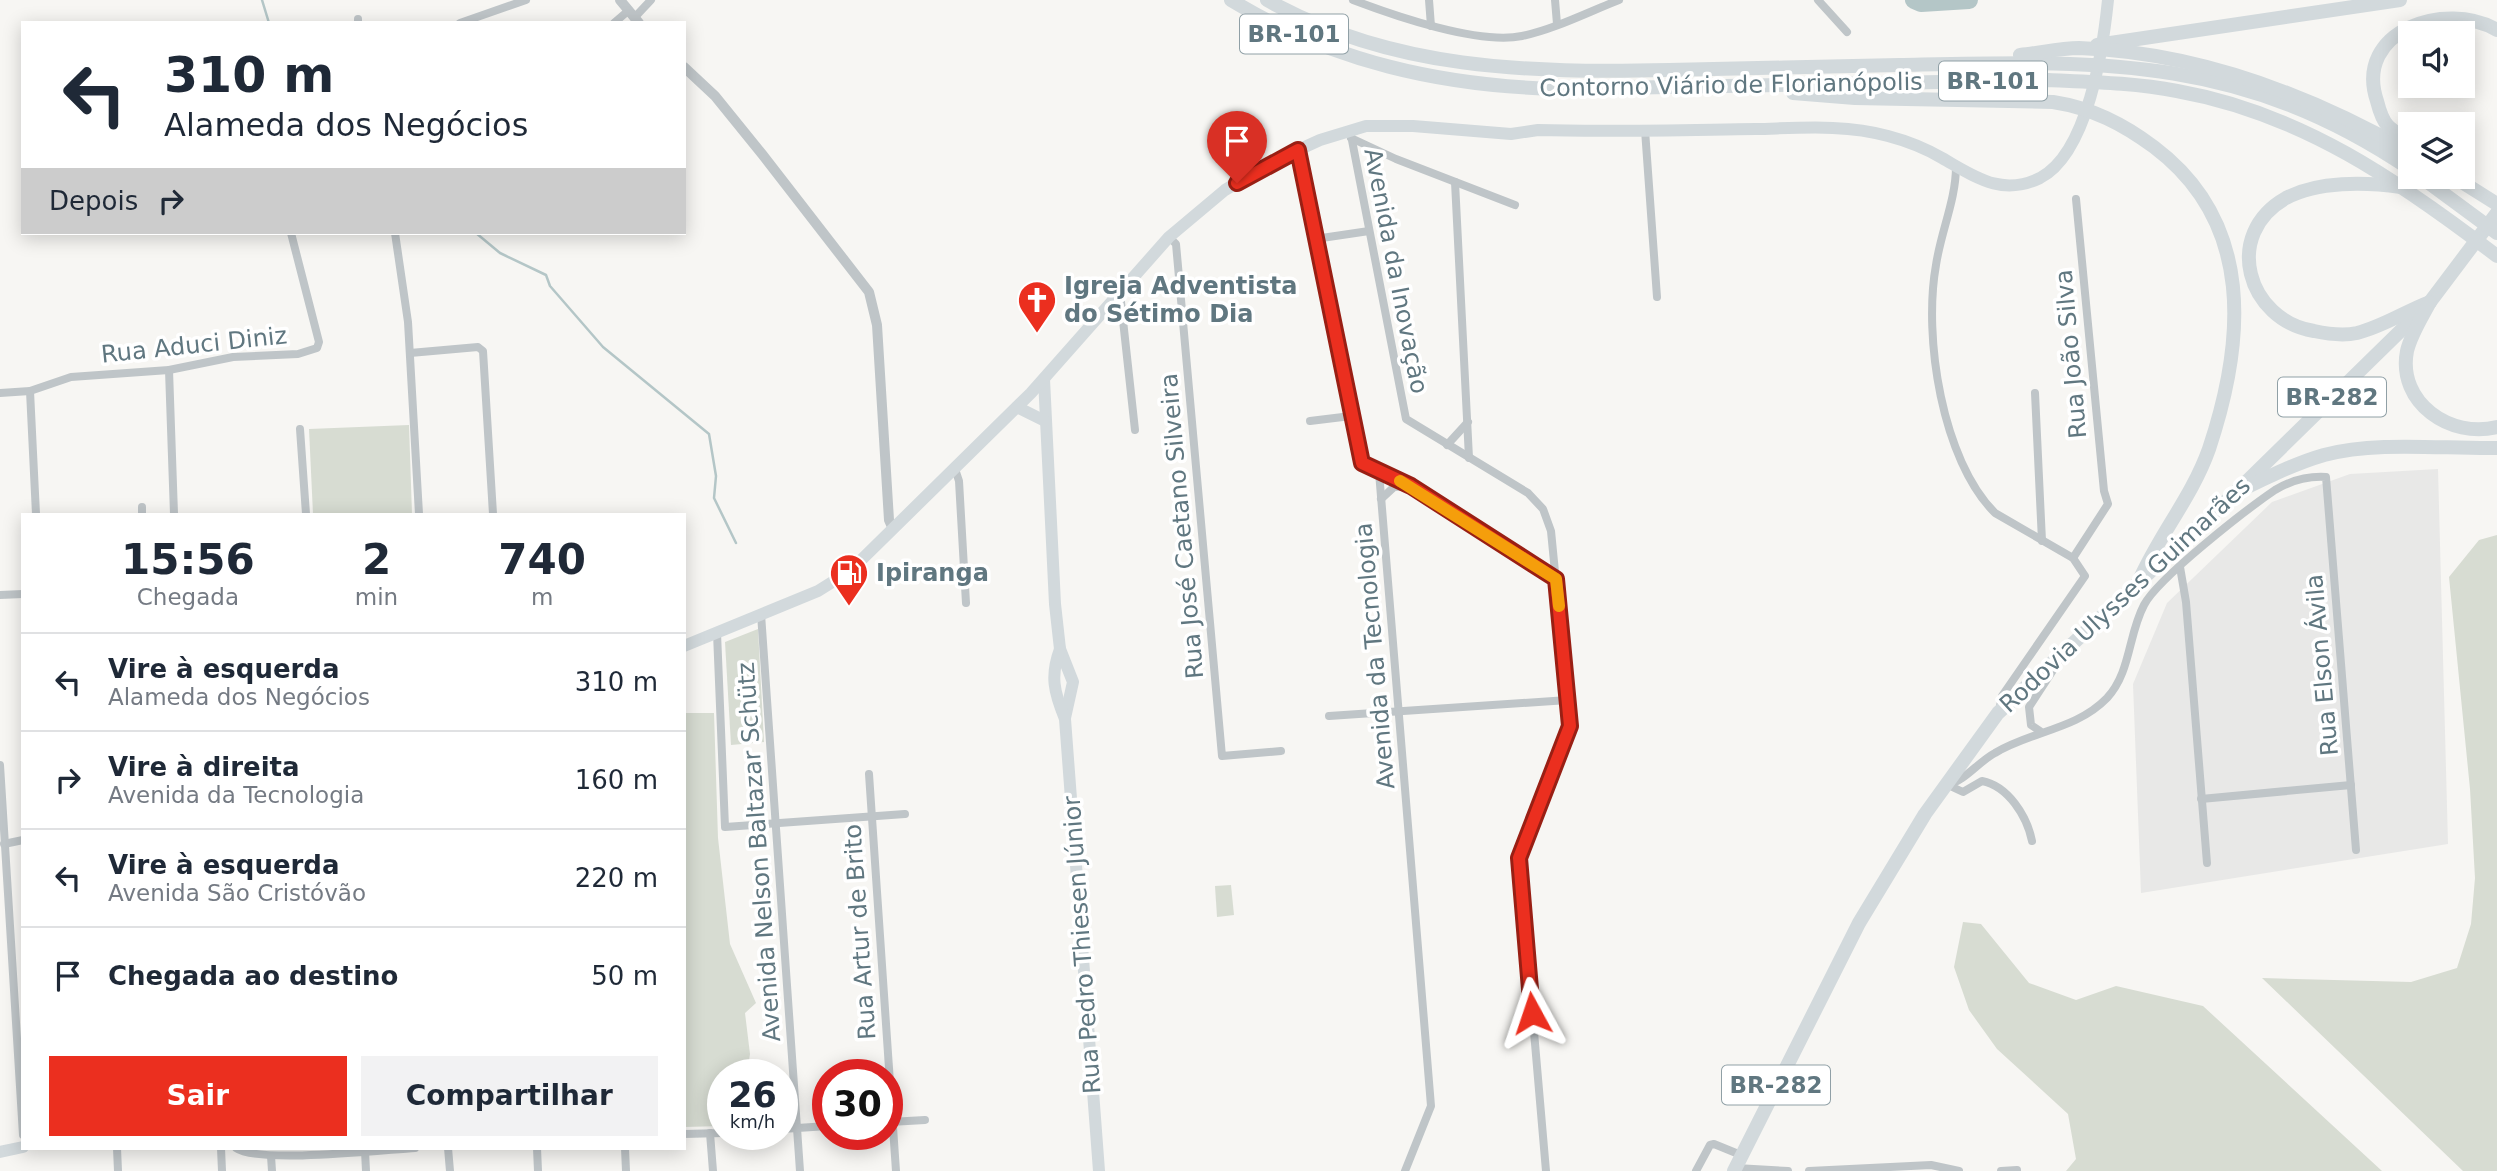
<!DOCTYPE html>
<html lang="pt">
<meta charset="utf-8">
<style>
:root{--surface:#fff;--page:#f2f2f3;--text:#1f2937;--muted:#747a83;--line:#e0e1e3;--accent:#eb2f1f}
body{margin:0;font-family:"DejaVu Sans",sans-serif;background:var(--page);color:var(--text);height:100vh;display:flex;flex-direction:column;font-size:26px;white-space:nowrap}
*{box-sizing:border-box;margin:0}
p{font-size:23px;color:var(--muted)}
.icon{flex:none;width:38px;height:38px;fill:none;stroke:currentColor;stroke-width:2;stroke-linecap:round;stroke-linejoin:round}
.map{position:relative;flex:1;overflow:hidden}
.drawer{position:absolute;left:21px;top:513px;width:665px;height:637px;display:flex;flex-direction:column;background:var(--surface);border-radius:0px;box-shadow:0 4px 18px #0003}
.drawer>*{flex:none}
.banner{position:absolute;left:21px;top:21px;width:665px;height:214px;border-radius:0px;box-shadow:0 4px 18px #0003;background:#fff;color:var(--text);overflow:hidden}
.buttons{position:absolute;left:2398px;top:21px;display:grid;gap:14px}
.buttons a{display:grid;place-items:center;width:77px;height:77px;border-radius:0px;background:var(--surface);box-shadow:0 4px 18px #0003;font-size:35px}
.speed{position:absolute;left:707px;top:1059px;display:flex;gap:14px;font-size:35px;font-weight:700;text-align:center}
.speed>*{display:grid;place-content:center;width:91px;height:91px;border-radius:50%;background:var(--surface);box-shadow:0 4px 18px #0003;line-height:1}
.speed small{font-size:18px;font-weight:400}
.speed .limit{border:10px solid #d22;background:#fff;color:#111}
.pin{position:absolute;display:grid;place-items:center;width:60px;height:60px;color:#fff;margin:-72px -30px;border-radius:50% 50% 50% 0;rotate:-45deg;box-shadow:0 0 7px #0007}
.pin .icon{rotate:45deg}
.me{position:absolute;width:77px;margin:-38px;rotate:355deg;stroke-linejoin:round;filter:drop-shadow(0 0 5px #0008)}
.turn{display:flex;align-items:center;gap:24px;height:147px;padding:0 28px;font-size:32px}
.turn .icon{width:91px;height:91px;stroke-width:2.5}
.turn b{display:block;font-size:49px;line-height:60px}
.then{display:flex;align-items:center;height:66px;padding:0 28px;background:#0003;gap:14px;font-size:26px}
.eta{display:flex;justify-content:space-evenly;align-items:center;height:119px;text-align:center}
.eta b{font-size:42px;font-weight:700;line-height:49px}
.action{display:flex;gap:14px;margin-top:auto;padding:14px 28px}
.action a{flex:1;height:80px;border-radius:0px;background:var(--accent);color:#fff;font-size:28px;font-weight:700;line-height:80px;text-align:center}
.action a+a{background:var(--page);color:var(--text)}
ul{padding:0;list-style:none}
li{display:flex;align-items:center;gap:21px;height:98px;padding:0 28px;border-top:2px solid var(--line)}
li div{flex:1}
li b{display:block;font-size:26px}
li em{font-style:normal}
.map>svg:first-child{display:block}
.built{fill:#e8e8e7}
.green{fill:#d7dcd2}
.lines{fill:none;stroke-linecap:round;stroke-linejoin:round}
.stream{stroke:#b4c6c7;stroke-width:2.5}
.river{stroke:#b4c6c7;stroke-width:18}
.minor{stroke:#bfc5c8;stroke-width:8}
.tertiary{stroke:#bfc5c8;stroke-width:10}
.secondary{stroke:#d2d9dc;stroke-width:12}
.trunk{stroke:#d2d9dc;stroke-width:14}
.motorway{stroke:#d2d9dc;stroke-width:14}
.route-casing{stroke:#991f14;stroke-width:18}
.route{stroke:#eb2f1f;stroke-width:12}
.slow{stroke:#f59e0b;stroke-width:12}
.labels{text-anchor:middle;stroke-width:7;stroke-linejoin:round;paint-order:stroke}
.shield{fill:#fff;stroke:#90a0a6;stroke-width:2}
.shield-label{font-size:23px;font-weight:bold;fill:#607780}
.street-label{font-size:24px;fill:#607780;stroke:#fff}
.poi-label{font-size:24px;font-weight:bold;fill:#607780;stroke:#fff;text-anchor:start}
</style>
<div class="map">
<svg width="2497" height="1171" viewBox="0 0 2497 1171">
<rect width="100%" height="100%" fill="#f7f6f3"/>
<path class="built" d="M2438,469L2448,844L2141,893L2133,684L2167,603L2272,502L2350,474Z"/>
<g class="green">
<path d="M409,425L412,514H313L309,429Z"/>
<path d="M2497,535V1171H2463L2262,978L2411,982L2457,968L2471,924L2475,878L2470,789L2449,577L2479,540Z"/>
<path d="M758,629L764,742L731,745L725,642Z"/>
<path d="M684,713H714L718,838L730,944L756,1003L745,1013L750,1054L747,1074H723V1126L684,1127Z"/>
<path d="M1231,885L1234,915L1217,917L1215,886Z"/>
<path d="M1963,922L1981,924L2029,983L2076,1000L2116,986L2203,1006L2382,1171H2066L2076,1159L2068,1114L1997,1049L1969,1010L1954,967Z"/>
</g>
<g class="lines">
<g class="stream">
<path d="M262,0L269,23"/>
<path d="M476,233L500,253L546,275L550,286L603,347L709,434L716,476L714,498L736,543"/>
</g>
<path class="river" d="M1914,0L1921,3L1969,0"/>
<g class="minor">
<path d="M1353,0C1395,16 1479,45 1522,36C1555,29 1588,12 1619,0"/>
<path d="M1429,0L1431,26"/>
<path d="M1555,0L1557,24"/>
<path d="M1818,0L1847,32"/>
<path d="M635,17L651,0"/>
<path d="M358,19V23"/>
<path d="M460,23L526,0"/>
<path d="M614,23L628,11"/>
<path d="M1350,130L1406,419L1528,493L1543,509L1551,531L1570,726L1519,858L1546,1171"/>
<path d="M1645,130L1657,297"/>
<path d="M1351,138L1396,159L1515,205"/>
<path d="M1299,150L1360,459L1365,466L1379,472L1431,1106L1405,1171"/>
<path d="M1956,166C1956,200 1941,231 1936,265C1923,337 1942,460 1995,513L2073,558L2085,576L2002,696L1999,711"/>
<path d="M1455,182L1469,458"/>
<path d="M395,233L408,322L419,514"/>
<path d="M1169,237L1176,244L1222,756L1281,751"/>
<path d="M1315,239L1369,231"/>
<path d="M1120,293L1135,430"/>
<path d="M410,353L478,347L483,351L493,514"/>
<path d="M169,370L174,514"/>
<path d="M30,391L36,514"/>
<path d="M0,393L30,391L71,377L169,370L233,357L298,354L317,348L319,342L291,233"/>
<path d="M2035,393L2042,541"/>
<path d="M1310,421L1351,416"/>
<path d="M300,429L306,514"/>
<path d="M1447,445L1468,422"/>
<path d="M955,469L959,481L966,603"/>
<path d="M1379,472L1411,486L1556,579"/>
<path d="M1381,499L1394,487L1409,486"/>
<path d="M142,507V514"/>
<path d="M2073,558L2108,504L2104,491L2076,199"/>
<path d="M2180,567L2186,602L2207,863"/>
<path d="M0,595L23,594"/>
<path d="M761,614L800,1171"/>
<path d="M717,633L725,827L905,814"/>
<path d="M1329,716L1568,700"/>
<path d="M2040,731L2031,725L2029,707L2057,664"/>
<path d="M0,765L23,1135"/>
<path d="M869,774L896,1171"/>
<path d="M1947,785C1965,781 1978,762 1995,753C2031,731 2076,730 2107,698C2131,672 2128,635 2144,605C2158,578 2247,509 2275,490C2290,481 2309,476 2326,477L2356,850"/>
<path d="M1948,785L1963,792L1982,781C2008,786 2027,816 2032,841"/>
<path d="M2201,799L2351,785"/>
<path d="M4,844L23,840"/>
<path d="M890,1122L925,1120"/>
<path d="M782,1129L828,1126"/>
<path d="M710,1133L713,1171"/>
<path d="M684,1134L723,1133"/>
<path d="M117,1148L118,1171"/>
<path d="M221,1148L222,1171"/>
<path d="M236,1148C258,1164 382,1150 415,1148"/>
<path d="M448,1148L450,1171"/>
<path d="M537,1148L538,1171"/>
<path d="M625,1148L626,1171"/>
<path d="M365,1151L366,1171"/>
<path d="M271,1156L272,1171"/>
<path d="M1736,1168L1788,1171"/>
<path d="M1696,1171L1710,1145L1714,1144L1741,1155"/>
<path d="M1809,1171L1931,1165L1959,1171"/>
<path d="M2001,1171L2017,1170"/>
</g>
<g class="tertiary">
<path d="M620,0L639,23"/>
<path d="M684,67L715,96L762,154L869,292L877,325L889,520L893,529"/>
</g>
<g class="secondary">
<path d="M1044,379L1055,604L1060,649L1073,682L1065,718"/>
<path d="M1017,407L1045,421"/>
<path d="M684,646L818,591L850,571L1031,393L1169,237L1225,190L1272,162L1320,140L1366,126H1413L1511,134L1538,130C1610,132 1683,130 1756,129C1800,128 1845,124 1888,136C1907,141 1925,148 1942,158C1974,176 2001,197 2040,178C2088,153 2103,49 2108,0"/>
<path d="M1060,649C1050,676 1054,692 1065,719L1099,1171"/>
<path d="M0,1152L23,1147"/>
</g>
<path class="trunk" d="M1734,1171L1859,923L1925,814L1998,713L2235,493L2430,302L2497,213"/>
<g class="motorway">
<path d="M1231,0C1332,62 1442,86 1559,89L2049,80C2092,82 2135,83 2177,91C2301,113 2399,181 2497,256"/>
<path d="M1267,0C1392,70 1529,73 1669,70C1746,68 1822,67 1899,65C2096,61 2238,53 2410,169"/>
<path d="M2097,45L2400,0"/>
<path d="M2020,55C2040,53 2060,48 2079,48C2197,52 2308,94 2410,152"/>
<path d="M1793,93L1855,98L2053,102C2092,108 2123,124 2154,147C2255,223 2245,341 2209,449C2192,497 2159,535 2139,581"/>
<path d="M2410,142C2403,137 2394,132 2388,126C2382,120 2379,109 2377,101C2353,30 2447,0 2497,30"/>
<path d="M2421,177L2497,233"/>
<path d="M2454,177L2497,204"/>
<path d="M2401,187C2365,182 2318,181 2286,198C2222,234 2247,320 2314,331C2328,334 2343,336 2357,333C2382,327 2406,311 2430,302"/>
<path d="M2430,302C2422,317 2411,334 2407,351C2397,403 2451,439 2497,427"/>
<path d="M2235,493C2264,479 2293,464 2324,455C2377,441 2442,449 2497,448"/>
</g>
</g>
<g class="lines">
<g class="route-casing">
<path id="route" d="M1237,183L1298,150L1362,463L1411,486L1556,579L1570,726L1519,858L1532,1013"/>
</g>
<use href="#route" class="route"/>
<path class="slow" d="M1400,481L1556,579L1559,606"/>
</g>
<defs>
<g id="church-pin" transform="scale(2.0125)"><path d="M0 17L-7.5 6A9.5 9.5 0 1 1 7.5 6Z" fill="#eb2f1f" stroke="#fff"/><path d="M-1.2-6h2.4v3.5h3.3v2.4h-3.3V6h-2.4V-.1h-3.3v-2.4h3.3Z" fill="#fff"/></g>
<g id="fuel-pin" transform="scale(2.0125)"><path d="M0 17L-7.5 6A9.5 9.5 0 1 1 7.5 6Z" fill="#eb2f1f" stroke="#fff"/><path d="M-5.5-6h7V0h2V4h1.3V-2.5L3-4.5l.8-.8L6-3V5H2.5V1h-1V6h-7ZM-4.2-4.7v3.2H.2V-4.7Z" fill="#fff"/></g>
</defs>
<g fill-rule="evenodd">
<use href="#church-pin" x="1037" y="300"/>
<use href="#fuel-pin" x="849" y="573"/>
</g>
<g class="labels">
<g class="shield">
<rect x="1240" y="14.5" width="108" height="39" rx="5"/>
<rect x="1939" y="61.5" width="108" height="39" rx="5"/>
<rect x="2278" y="377.5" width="108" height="39" rx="5"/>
<rect x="1722" y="1065.5" width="108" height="39" rx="5"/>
</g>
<g class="shield-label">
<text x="1294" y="42">BR-101</text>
<text x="1993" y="89">BR-101</text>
<text x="2332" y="405">BR-282</text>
<text x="1776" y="1093">BR-282</text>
</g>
<g class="street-label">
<text transform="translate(1731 85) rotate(-1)" y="8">Contorno Viário de Florianópolis</text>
<text transform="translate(1396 271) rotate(79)" y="8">Avenida da Inovação</text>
<text transform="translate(194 345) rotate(-6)" y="8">Rua Aduci Diniz</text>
<text transform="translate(2071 354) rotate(-95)" y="8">Rua João Silva</text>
<text transform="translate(1182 526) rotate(-95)" y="8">Rua José Caetano Silveira</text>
<text transform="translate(2125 595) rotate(-43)" y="8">Rodovia Ulysses Guimarães</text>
<text transform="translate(1375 656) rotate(-95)" y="8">Avenida da Tecnologia</text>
<text transform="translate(2322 665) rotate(-95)" y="8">Rua Elson Ávila</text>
<text transform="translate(759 852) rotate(-94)" y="8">Avenida Nelson Baltazar Schütz</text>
<text transform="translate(860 932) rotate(-94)" y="8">Rua Artur de Brito</text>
<text transform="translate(1082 945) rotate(-94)" y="8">Rua Pedro Thiesen Júnior</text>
</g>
<g class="poi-label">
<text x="1064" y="294">Igreja Adventista<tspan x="1064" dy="28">do Sétimo Dia</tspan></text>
<text x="876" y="581">Ipiranga</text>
</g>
</g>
</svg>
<div class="buttons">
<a><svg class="icon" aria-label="sound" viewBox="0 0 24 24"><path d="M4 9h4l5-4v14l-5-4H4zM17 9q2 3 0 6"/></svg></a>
<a><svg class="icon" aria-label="layers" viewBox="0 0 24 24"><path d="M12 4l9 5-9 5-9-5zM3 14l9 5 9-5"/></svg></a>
</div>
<div class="speed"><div>26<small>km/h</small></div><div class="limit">30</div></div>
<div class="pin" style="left:1237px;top:183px;background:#d93025"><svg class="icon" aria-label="arrive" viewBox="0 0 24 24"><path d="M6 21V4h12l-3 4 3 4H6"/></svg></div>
<svg class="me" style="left:1532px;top:1013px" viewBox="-20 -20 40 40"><path d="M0-17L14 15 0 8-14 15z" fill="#eb2f1f" stroke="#fff" stroke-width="4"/></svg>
<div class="banner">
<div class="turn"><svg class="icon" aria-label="left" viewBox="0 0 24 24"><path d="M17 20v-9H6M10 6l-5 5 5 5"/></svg><div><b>310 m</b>Alameda dos Negócios</div></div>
<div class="then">Depois<svg class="icon" aria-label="right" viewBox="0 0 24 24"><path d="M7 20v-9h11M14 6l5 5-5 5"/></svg></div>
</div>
<section class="drawer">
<div class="eta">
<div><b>15:56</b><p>Chegada</p></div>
<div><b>2</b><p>min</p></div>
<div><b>740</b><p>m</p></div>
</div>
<ul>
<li><svg class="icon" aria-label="left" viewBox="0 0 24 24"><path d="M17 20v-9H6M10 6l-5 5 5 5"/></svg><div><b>Vire à esquerda</b><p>Alameda dos Negócios</p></div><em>310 m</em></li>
<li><svg class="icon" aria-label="right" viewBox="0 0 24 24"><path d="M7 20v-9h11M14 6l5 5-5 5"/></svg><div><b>Vire à direita</b><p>Avenida da Tecnologia</p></div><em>160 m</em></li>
<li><svg class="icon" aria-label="left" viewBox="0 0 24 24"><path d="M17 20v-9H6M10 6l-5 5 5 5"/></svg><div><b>Vire à esquerda</b><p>Avenida São Cristóvão</p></div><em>220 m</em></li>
<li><svg class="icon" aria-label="arrive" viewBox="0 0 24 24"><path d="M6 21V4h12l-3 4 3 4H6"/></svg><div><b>Chegada ao destino</b></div><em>50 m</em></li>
</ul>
<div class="action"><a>Sair</a><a>Compartilhar</a></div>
</section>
</div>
